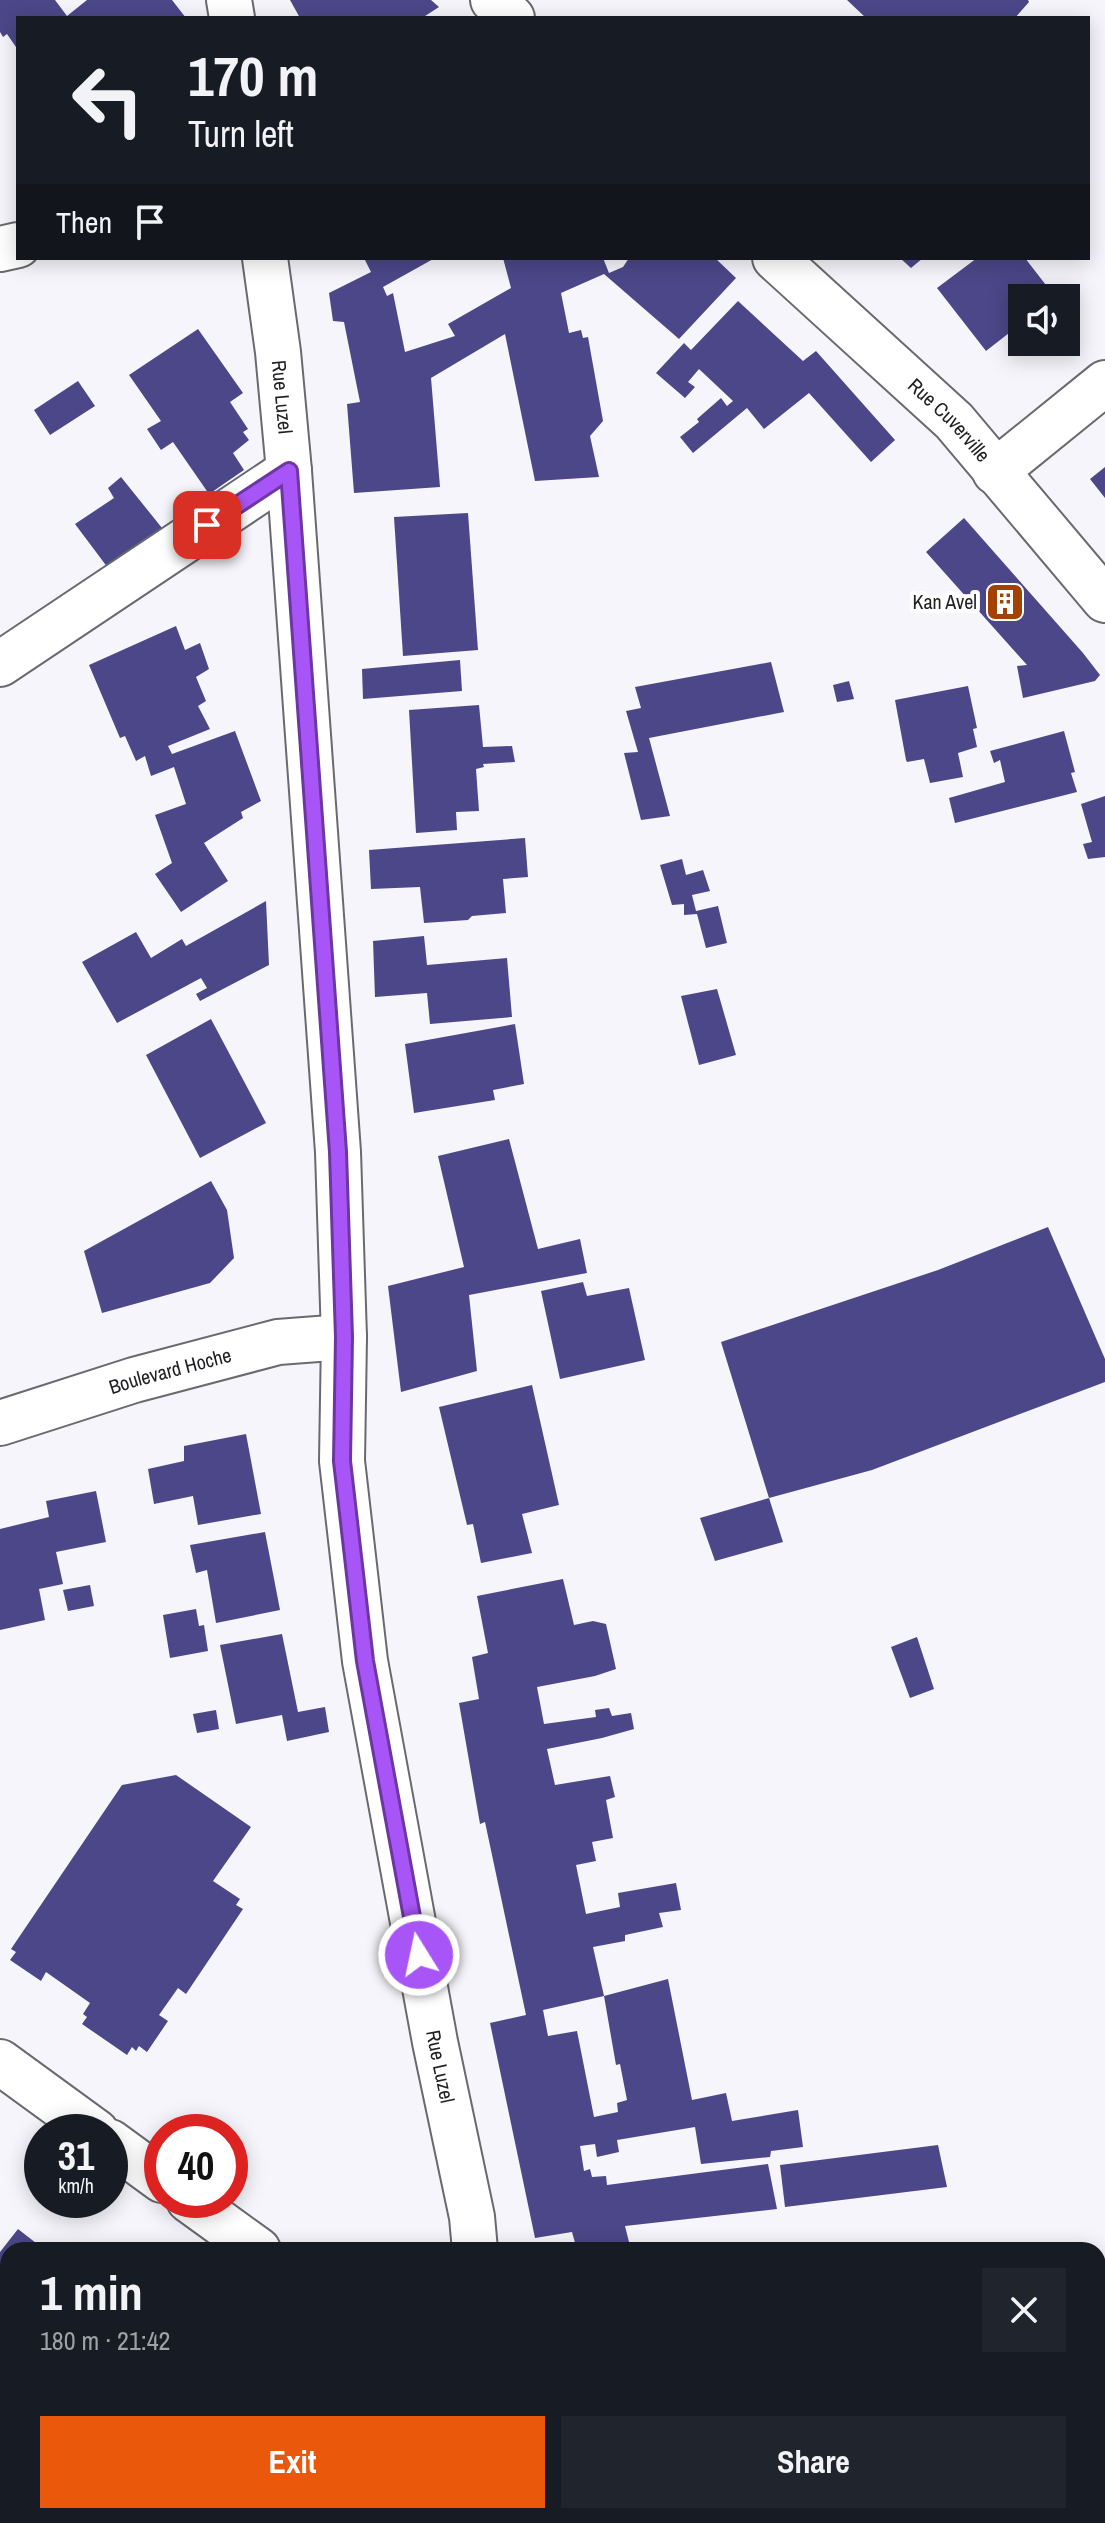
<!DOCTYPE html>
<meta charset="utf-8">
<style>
:root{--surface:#171b24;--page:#20242c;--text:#f1f3f6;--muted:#9ea1a6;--accent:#ea580c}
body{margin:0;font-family:"Archivo Narrow",sans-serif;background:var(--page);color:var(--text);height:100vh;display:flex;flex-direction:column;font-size:30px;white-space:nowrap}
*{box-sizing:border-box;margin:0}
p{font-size:26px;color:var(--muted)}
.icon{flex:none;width:44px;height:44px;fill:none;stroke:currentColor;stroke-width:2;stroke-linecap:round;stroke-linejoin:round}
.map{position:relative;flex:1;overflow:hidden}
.panel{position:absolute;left:0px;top:2242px;width:1106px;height:282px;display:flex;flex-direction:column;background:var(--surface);border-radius:24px 24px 0 0;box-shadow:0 4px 20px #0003}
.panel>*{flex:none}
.banner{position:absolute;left:16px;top:16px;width:1074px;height:244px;border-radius:0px;box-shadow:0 4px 20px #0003;background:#171b24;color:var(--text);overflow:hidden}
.tools{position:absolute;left:1008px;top:284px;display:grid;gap:16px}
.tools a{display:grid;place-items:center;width:72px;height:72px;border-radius:0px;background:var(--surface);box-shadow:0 4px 20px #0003;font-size:40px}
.speed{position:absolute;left:24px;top:2114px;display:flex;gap:16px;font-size:40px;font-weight:700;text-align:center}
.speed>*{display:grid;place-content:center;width:104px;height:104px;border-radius:50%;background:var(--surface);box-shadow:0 4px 20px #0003;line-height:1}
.speed small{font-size:20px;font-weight:400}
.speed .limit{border:12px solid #d22;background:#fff;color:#111}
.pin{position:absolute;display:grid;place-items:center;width:68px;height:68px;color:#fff;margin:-34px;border-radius:16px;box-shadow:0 4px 12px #0006}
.me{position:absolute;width:88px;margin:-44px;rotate:350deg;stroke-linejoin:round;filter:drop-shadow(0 0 6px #0008)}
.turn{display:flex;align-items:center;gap:28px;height:168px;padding:0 40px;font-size:36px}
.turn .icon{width:104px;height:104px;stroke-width:2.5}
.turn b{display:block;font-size:56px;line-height:68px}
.then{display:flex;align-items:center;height:76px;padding:0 40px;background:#0003;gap:16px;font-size:30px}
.round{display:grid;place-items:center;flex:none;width:84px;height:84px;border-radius:0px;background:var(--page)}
.summary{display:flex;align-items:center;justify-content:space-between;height:136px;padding:0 40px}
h1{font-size:48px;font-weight:700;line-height:60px}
.primary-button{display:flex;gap:16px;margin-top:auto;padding:16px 40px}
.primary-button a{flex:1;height:92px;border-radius:0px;background:var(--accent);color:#fff;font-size:32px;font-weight:700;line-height:92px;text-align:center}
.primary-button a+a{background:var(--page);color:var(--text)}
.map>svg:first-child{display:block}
.building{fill:#4c4788}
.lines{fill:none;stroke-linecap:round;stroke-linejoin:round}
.minor-casing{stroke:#696a6f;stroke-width:48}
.minor{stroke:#fff;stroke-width:44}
.route-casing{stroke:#6d37a1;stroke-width:20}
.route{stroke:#a855f7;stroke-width:14}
.labels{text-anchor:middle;stroke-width:8;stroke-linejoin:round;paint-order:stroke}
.street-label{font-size:20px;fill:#212124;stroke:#fff}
.poi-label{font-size:20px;fill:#212124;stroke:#fff;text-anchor:end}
</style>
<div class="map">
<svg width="1105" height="2523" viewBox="0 0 1105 2523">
<rect width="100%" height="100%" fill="#f5f5fb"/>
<g class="building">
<path d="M0,0H55L67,16L87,0H172L186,18H18V50L7,34L3,37L0,32Z"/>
<path d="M290,0H431L439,7L422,18H300Z"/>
<path d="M847,0H1028L1029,2L1015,18H866Z"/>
<path d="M364,258H435L383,287L387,296L393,293L405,352L455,336L448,324L511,288L503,258H603L609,273L623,267L629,258L636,260L715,258L736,278L679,339L604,274L561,293L569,333L581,330L583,338L588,337L603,421L590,436L599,477L535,481L505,334L431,378L440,487L354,493L347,404L360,402L344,322L333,321L329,293L371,272Z"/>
<path d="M900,258H923L911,268Z"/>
<path d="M977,258H1025L1056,298H1022V323L986,351L937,288Z"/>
<path d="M738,301L803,361L816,351L895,440L871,462L809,393L764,429L747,408L693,453L680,437L699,422L697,419L721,398L727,406L733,401L699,369L688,382L695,387L685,398L656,373L684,343L691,350Z"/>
<path d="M198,329L243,393L230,402L248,429L243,432L249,440L233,453L244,470L209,494L173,442L161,450L147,429L161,421L129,375Z"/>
<path d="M78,381L95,406L50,435L34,410Z"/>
<path d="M1105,467V498L1090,479Z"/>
<path d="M121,477L162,528L108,568L75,524L114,498L108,488Z"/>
<path d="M468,513L478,650L403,656L394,517Z"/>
<path d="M964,518L1083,653L1100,675L1095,681L1023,698L1017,666L1027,665L926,552Z"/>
<path d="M176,626L185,650L200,643L209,669L196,677L206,701L198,706L210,729L168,746L172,754L235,731L261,801L241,812L243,818L204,843L228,881L181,912L155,874L172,863L155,815L186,804L174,767L151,776L145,756L136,761L125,736L120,738L89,665Z"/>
<path d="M460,660L462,691L363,699L362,669Z"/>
<path d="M771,662L784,712L649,738L670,816L641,820L624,753L638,752L626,711L641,708L635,687Z"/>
<path d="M849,681L854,699L837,702L833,685Z"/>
<path d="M968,686L977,728L973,729L977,747L958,753L963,777L930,783L924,759L907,762L906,760L895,700Z"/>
<path d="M479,705L483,747L512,746L515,762L483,764L484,767L476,769L479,811L456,812L457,830L416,833L409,710Z"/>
<path d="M1064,731L1075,772L1071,773L1077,792L955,823L949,798L1005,782L1000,760L994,763L990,751Z"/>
<path d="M1105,796V857L1088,859L1083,844L1092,842L1081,804Z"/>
<path d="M525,838L528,877L503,879L506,913L472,916L468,920L424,923L420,887L371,889L369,850Z"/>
<path d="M682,859L686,875L703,870L710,891L692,895L696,911L718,906L727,943L706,948L697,914L684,915V904L672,905L660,865Z"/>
<path d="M266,901L269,965L200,1001L196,994L207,988L201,978L117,1023L82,962L136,932L151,958L182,939L186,946Z"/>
<path d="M424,936L427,965L507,958L512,1017L430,1024L427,993L375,997L373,941Z"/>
<path d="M717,989L736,1055L699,1065L681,996Z"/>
<path d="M211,1019L266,1123L200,1158L146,1055Z"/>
<path d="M515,1024L524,1084L493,1090L495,1100L414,1113L405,1044Z"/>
<path d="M509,1139L538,1249L580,1239L587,1273L469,1295L477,1371L401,1392L388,1286L464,1267L438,1156Z"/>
<path d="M211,1181L227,1210L234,1258L210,1283L102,1313L84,1251Z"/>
<path d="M1048,1227L1105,1359V1382L872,1470L769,1498L721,1342L938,1270Z"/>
<path d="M583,1282L587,1296L629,1288L645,1360L560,1379L541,1291Z"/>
<path d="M532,1385L559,1505L522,1514L532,1553L481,1563L473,1524L467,1525L439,1407Z"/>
<path d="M246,1434L261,1514L198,1525L193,1496L154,1504L148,1469L184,1461V1446Z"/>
<path d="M96,1491L106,1542L56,1552L63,1584L39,1589L45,1620L0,1630V1529L49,1517L46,1501Z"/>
<path d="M769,1498L783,1542L715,1561L700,1518Z"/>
<path d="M265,1532L280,1610L216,1623L207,1570L196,1573L190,1545Z"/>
<path d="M563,1579L574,1625L593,1621L606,1624L616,1669L595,1676L537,1687L544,1724L596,1717L595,1710L609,1708L612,1716L631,1713L634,1729L602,1738L547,1749L555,1785L610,1776L615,1797L606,1800L613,1838L592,1842L596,1861L576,1865L586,1914L620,1907L618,1893L676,1883L681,1910L659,1913L663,1927L625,1935V1941L593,1947L604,1996L543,2010L548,2036L577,2031L594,2117L618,2112L617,2103L627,2100L620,2064L616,2065L604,1996L668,1979L692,2100L726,2093L732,2121L798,2110L803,2147L771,2151L770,2157L701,2164L695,2127L617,2140L619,2152L597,2157L595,2144L580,2146L584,2171L590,2169L592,2177L606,2176L607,2185L768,2164L777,2209L625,2226L631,2250H577L572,2232L535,2238L490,2023L526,2015L485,1822L480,1824L459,1703L479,1699L472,1657L488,1653L477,1596Z"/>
<path d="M90,1585L94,1606L68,1611L63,1590Z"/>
<path d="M196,1609L199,1626L204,1625L208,1651L170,1658L163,1615Z"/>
<path d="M282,1634L298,1712L325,1707L329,1732L287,1741L282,1715L236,1724L220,1645Z"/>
<path d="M917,1637L934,1689L910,1698L891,1647Z"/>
<path d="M216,1710L219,1729L197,1733L193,1714Z"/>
<path d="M176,1775L251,1827L213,1881L240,1899L236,1905L243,1909L186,1994L178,1988L159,2015L168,2021L147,2052L139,2046L136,2051L132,2047L127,2055L82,2024L87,2017L83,2014L90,2003L46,1972L41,1981L10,1960L16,1952L11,1949L122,1785Z"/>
<path d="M938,2145L947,2187L785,2207L780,2165Z"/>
<path d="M18,2229L45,2250H8V2384L0,2395V2252Z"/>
<path d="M0,2449L8,2456V2516H63L58,2523H0Z"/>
<path d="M770,2516H926L936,2523H779Z"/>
</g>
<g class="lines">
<g class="minor-casing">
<g id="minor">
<path d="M229,0L232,18"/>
<path d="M493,0L512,18"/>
<path d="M0,249L18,245"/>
<path id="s1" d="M265,258L278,352L289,471L338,1152L344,1337L342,1461L365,1661L435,2042L472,2217L475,2250"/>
<path id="s2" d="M775,258L954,421L1105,600"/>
<path d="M995,472L1105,383"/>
<path d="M0,664L289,471"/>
<path id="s3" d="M0,1423L134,1380L278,1342L344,1337"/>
<path d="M0,2062L96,2132"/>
<path d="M110,2142L162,2180"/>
<path d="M189,2200L258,2250"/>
<path d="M524,2516L528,2523"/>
</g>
</g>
<use href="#minor" class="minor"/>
</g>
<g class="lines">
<g class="route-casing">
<path id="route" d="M207,525L289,471L338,1152L344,1337L342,1461L365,1661L419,1955"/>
</g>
<use href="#route" class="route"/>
</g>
<defs>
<g id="building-square" transform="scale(2)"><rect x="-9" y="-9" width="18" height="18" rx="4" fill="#a44203" stroke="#fff"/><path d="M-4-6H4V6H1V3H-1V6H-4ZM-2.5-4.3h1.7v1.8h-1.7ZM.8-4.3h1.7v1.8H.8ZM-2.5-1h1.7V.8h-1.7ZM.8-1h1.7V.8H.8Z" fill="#fff"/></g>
</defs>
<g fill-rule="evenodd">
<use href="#building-square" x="1005" y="602"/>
</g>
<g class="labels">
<g class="street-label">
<text dy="7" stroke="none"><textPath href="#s1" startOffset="140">Rue Luzel</textPath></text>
<text dy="7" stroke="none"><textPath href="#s2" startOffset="238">Rue Cuverville</textPath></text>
<text dy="7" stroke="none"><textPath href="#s3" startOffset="178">Boulevard Hoche</textPath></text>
<text dy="7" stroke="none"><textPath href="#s1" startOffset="1820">Rue Luzel</textPath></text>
</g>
<g class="poi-label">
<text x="977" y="609">Kan Avel</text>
</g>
</g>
</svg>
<div class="tools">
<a><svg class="icon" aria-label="sound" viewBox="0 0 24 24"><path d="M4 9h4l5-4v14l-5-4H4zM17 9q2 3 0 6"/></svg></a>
</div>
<div class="speed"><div>31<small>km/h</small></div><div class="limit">40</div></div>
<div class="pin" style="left:207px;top:525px;background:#d93025"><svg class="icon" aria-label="arrive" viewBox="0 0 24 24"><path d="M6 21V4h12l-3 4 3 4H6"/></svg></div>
<svg class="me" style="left:419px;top:1955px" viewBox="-20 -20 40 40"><circle r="17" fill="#a855f7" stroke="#fff" stroke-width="3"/><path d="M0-11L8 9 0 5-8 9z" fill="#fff"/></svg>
<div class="banner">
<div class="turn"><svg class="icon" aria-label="left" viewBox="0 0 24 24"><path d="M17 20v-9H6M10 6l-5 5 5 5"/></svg><div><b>170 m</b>Turn left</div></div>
<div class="then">Then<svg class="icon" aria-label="arrive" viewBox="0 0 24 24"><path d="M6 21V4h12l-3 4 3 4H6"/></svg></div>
</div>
<section class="panel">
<div class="summary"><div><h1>1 min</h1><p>180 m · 21:42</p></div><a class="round"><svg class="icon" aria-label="close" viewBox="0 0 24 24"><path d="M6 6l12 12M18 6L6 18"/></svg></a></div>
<div class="primary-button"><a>Exit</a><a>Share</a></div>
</section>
</div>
